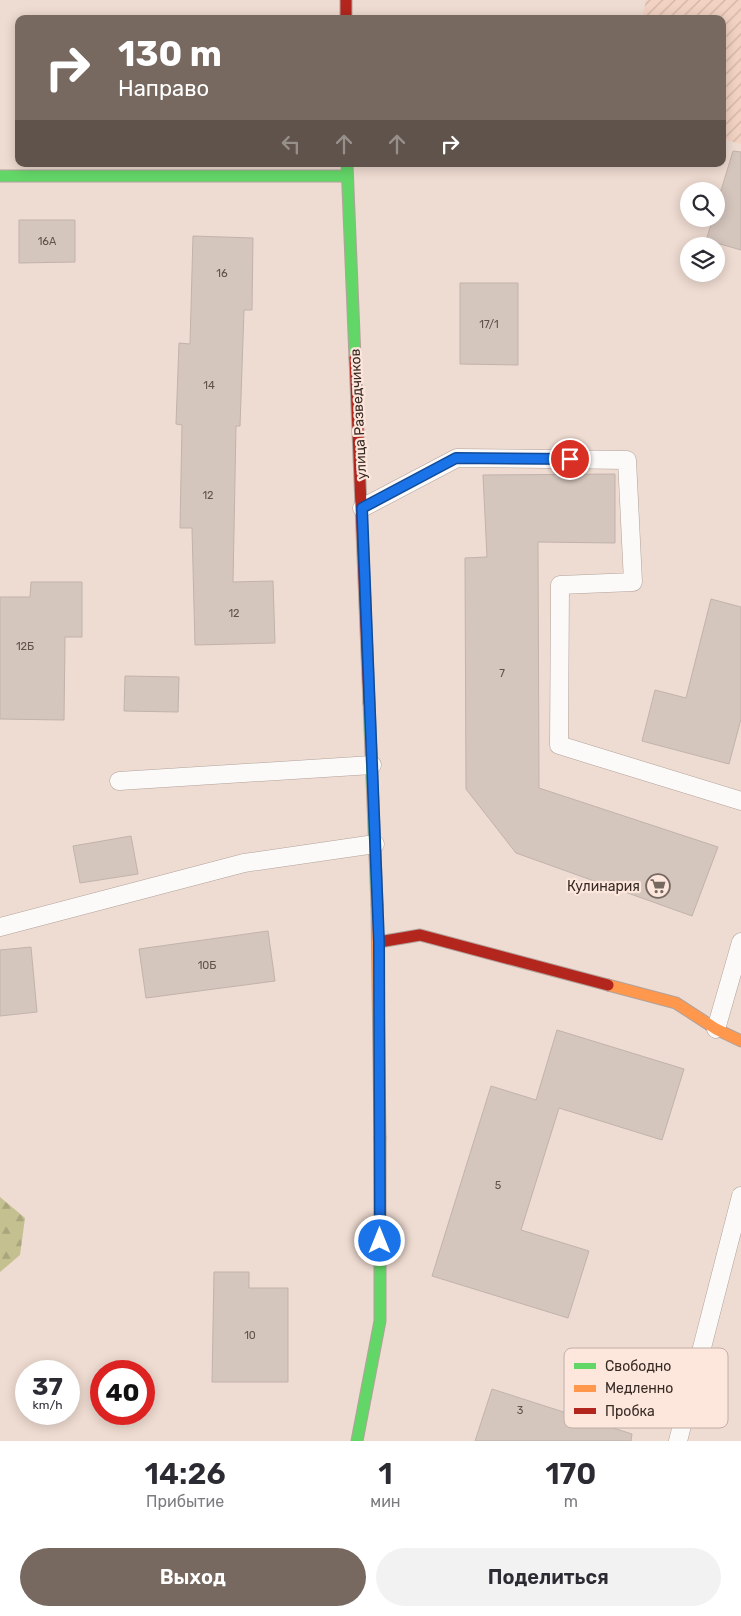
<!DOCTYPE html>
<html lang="ru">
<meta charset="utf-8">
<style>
:root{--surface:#fff;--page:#f2f2f3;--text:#2b2b33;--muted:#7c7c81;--accent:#776860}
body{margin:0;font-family:Rubik,sans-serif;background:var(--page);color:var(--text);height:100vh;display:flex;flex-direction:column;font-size:19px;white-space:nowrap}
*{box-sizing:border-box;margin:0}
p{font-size:16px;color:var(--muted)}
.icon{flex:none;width:28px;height:28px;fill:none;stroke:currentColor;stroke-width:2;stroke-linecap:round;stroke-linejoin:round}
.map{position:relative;height:1441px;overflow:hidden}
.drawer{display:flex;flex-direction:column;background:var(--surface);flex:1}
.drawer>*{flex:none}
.top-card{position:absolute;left:15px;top:15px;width:711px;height:152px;border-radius:10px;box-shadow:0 2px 12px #0003;background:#776860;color:#fff;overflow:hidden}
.buttons{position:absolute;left:680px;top:182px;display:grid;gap:10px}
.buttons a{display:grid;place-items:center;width:45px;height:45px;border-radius:50%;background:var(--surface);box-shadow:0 2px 12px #0003;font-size:25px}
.speed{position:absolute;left:15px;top:1360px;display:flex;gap:10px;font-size:25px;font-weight:700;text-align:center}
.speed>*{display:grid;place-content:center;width:65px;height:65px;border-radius:50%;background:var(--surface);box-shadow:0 2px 12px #0003;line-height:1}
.speed small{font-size:12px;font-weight:400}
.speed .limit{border:8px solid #d22;background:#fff;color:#111}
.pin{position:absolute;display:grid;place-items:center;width:42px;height:42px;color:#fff;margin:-21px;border:2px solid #fff;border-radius:50%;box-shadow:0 1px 5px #0007}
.me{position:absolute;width:55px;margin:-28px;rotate:0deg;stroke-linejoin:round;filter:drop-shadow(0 0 4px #0008)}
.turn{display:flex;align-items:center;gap:18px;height:105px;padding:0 20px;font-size:22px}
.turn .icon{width:65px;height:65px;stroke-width:2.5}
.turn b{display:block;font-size:35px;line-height:42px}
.lanes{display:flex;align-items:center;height:48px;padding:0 20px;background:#0003;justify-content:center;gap:25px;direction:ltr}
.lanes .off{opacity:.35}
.eta{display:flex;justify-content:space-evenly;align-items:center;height:85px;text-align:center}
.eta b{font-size:30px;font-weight:600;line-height:35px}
.cta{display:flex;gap:10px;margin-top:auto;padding:10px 20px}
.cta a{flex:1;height:58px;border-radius:30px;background:var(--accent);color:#fff;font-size:20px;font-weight:600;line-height:58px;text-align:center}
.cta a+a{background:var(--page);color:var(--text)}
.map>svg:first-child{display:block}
.industrial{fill:url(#industrial-furrows)}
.forest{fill:url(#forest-firs)}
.building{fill:#d4c5bd;stroke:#c1b3ab}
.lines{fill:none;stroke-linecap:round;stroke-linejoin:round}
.lane-casing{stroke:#b1a29b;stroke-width:19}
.fast-casing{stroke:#b1a29b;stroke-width:13}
.slow-casing{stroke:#b1a29b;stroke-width:13}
.jam-casing{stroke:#b1a29b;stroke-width:13}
.lane{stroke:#fcfaf8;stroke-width:18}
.fast{stroke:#63d668;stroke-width:11}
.slow{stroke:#ff974d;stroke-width:11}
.jam{stroke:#b3261e;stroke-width:11}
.route-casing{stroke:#114b97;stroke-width:12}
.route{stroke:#1a73e8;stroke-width:9}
.labels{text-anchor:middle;stroke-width:4.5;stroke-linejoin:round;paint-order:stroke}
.number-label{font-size:11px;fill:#5f524a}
.street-label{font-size:14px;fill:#372a23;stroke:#fde7dd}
.poi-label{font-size:14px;fill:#372a23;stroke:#fde7dd;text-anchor:end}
.key{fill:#fde7dd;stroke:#c2aea5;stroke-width:1}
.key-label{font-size:14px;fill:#372a23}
</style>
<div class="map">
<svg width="741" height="1441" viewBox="0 0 741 1441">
<defs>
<pattern id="industrial-furrows" width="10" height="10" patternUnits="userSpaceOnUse" patternTransform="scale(1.25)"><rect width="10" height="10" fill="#f2d2c2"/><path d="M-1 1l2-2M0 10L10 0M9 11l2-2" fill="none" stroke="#d0b4a6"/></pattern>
<pattern id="forest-firs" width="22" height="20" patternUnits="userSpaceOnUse" patternTransform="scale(1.25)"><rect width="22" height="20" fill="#c4c090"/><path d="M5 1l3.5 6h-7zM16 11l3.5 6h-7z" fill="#a9a57c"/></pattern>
</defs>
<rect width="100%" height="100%" fill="#eedbd1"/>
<path class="industrial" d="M646,0H741V144L723,139L722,19H642Z"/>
<path class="forest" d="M0,1197L25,1218L20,1255L0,1272Z"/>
<g class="building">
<path d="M733,151L741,152V250L706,240L713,219H716V207Z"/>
<path d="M19,220H75V262L19,263Z"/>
<path d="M193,236L253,238L252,310H244L240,426H236L233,582L273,581L275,643L195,645L192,528H180L182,425L176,424L179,343L190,344Z"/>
<path d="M460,283H518V365L460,364Z"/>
<path d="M615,474V543L538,542L539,788L718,847L692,916L516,853L466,789L465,558L487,557L483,475Z"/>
<path d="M31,582H82V637H65L64,720L0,719V597H30Z"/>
<path d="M711,599L741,607V719L729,764L642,741L655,690L686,698Z"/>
<path d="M125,676L179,677L178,712L124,711Z"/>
<path d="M131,836L138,874L80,883L73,846Z"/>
<path d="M268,931L275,981L146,998L139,949Z"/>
<path d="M31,947L37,1012L0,1016V950Z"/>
<path d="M557,1030L684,1069L662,1140L559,1108L521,1230L589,1251L568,1318L432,1276L491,1086L536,1100Z"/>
<path d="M214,1272H249V1288H288V1382H212Z"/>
<path d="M492,1389L632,1434L631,1441H475Z"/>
</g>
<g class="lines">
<g class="lane-casing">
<g id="lane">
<path d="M362,508L457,458L627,460L633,582L560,585L559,745L741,801"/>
<path d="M119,781L372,765"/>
<path d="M0,927L244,863L375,844"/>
<path d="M716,1029L741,942"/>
<path d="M678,1441L741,1196"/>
</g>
</g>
<g class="fast-casing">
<g id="fast">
<path d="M347,164L355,358"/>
<path d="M0,176H347"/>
<path d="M369,703L377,905"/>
<path d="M357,1441L380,1321V1138"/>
</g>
</g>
<g class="slow-casing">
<g id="slow">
<path d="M377,905L380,1138"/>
<path d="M608,985L676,1003L716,1029L741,1041"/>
</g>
</g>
<g class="jam-casing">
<g id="jam">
<path d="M346,0V19"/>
<path d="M355,358L369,703"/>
<path d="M379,942L420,935L608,985"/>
</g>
</g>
<use href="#lane" class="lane"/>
<use href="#fast" class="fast"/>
<use href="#slow" class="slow"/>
<use href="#jam" class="jam"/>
</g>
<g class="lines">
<g class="route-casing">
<path id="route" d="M380,1241L379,942L362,508L456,458L570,459"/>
</g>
<use href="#route" class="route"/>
</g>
<defs>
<g id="supermarket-ring" transform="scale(1.25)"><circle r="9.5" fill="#fde7dd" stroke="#776860" stroke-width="1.5"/><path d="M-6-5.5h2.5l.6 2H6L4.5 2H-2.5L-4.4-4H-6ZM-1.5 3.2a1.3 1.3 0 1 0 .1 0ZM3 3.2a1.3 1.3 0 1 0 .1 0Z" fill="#776860"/></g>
</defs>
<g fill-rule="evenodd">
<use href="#supermarket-ring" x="658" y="886"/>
</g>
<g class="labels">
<g class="number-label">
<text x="47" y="245">16А</text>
<text x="222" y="277">16</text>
<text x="489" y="328">17/1</text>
<text x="209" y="389">14</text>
<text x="208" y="499">12</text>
<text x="234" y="617">12</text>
<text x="25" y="650">12Б</text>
<text x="502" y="677">7</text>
<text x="207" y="969">10Б</text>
<text x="498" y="1189">5</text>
<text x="250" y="1339">10</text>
<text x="520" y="1414">3</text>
</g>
<g class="street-label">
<text transform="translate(358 414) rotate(-93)" y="5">улица Разведчиков</text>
</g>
<g class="poi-label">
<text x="640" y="891">Кулинария</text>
</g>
</g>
<rect x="564" y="1348" width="164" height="80" rx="8" class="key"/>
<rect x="574" y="1363" width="22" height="6" fill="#63d668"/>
<rect x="574" y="1385" width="22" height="7" fill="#ff974d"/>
<rect x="574" y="1408" width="22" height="6" fill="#b3261e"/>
<g class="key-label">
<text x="605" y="1371">Свободно</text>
<text x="605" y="1393">Медленно</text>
<text x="605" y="1416">Пробка</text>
</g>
</svg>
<div class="buttons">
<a><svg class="icon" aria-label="search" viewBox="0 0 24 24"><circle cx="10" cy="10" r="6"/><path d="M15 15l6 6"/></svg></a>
<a><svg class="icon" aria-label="layers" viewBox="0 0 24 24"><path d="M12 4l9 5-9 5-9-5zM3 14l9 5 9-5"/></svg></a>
</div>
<div class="speed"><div>37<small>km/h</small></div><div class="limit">40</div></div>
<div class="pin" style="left:570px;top:459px;background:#d93025"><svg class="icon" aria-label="arrive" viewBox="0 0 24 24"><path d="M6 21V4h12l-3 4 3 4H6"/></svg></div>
<svg class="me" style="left:380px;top:1241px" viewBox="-20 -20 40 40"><circle r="17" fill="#1a73e8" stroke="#fff" stroke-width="3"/><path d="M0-11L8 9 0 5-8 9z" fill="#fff"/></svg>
<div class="top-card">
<div class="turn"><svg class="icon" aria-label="right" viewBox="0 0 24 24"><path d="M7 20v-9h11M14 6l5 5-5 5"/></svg><div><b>130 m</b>Направо</div></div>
<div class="lanes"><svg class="icon off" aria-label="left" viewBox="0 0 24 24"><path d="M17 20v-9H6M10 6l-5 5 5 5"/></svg><svg class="icon off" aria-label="ahead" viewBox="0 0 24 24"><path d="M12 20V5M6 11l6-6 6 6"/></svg><svg class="icon off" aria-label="ahead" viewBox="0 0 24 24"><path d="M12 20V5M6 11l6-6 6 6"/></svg><svg class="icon" aria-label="right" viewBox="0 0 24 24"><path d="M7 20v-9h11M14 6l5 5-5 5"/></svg></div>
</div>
</div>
<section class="drawer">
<div class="eta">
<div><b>14:26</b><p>Прибытие</p></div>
<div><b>1</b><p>мин</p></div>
<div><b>170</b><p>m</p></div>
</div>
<div class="cta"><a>Выход</a><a>Поделиться</a></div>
</section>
